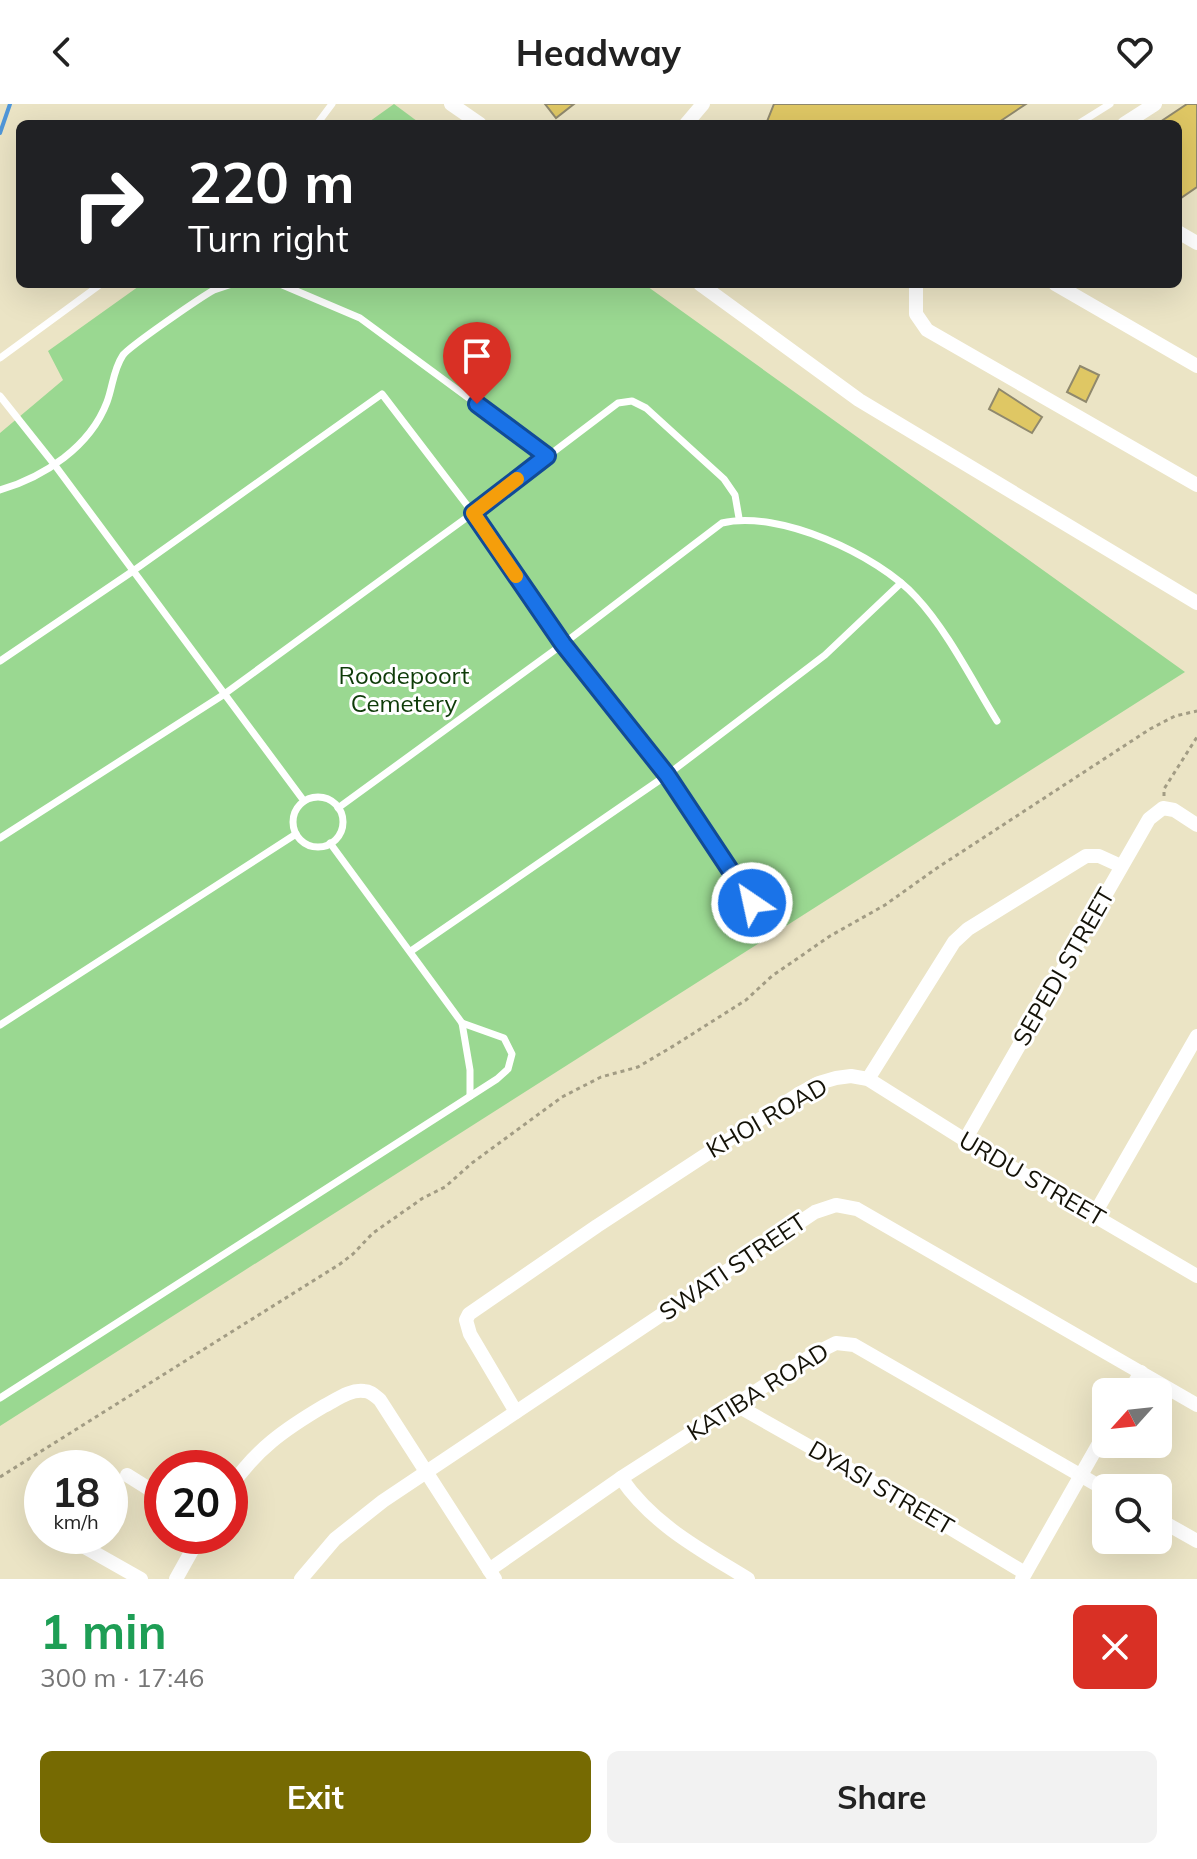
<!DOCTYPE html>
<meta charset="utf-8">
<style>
:root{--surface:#fff;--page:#f2f2f2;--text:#222;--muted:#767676;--accent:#766a02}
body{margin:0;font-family:Mulish,sans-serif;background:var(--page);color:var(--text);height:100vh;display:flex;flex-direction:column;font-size:30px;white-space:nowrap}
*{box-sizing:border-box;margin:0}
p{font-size:26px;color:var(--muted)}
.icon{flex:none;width:44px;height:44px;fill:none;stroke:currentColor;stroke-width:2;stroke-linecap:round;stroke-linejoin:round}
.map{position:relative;height:1475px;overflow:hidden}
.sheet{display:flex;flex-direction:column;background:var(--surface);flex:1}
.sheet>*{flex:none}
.top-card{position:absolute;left:16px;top:16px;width:1166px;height:168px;border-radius:12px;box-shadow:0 8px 32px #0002;background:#202124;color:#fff;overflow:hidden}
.needle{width:52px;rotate:243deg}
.fabs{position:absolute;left:1092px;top:1274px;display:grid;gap:16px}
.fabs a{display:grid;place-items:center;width:80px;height:80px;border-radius:12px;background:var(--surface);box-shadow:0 8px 32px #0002;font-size:40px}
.speed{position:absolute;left:24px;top:1346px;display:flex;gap:16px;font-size:40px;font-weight:700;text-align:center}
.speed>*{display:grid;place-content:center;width:104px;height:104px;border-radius:50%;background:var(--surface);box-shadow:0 8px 32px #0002;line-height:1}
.speed small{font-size:20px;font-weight:400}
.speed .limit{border:12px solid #d22;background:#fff;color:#111}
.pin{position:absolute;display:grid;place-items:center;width:68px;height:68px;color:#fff;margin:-82px -34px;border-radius:50% 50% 50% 0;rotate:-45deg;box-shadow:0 0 8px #0007}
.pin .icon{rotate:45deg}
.me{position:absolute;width:88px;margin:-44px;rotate:326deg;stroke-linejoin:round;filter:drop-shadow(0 0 6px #0008)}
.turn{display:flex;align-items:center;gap:28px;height:168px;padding:0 40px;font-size:36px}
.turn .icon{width:104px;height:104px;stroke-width:2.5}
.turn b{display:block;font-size:56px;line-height:68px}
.round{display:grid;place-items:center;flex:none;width:84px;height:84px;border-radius:12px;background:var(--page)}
.summary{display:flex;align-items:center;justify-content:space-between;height:136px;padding:0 40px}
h1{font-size:48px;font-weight:700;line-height:60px;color:#1e9e55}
.primary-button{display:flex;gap:16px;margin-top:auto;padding:16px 40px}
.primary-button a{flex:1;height:92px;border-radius:12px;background:var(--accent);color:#fff;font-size:32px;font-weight:700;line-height:92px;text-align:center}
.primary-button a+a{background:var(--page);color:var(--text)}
header{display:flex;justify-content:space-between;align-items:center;height:104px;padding:0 40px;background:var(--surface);font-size:36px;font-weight:700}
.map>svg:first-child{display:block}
.green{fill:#9ad891}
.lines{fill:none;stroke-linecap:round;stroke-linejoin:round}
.stream{stroke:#4f96d8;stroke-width:4}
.building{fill:#dfc764;stroke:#90896d;stroke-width:2}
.path{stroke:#a29c84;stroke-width:3;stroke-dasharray:4 4;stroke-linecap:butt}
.lane{stroke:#fff;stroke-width:7}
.street{stroke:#fff;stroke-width:14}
.route-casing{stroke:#114b97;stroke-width:20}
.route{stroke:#1a73e8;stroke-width:14}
.slow{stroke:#f59e0b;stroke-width:14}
.labels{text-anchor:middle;stroke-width:6;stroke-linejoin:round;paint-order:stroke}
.park-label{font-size:24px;fill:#0e3b08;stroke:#fff}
.street-label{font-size:24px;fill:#141207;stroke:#fff}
</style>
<header><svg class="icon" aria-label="back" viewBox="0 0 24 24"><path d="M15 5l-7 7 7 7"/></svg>Headway<svg class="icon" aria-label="heart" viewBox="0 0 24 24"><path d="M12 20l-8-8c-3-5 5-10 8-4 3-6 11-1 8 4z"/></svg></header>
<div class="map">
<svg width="1197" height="1475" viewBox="0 0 1197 1475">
<rect width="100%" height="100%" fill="#ebe4c5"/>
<g class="green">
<path d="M394,0L421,20H366Z"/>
<path d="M142,180H644L1185,568L0,1322V329L63,276L48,247Z"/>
</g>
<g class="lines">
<path class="stream" d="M0,29L10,0"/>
</g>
<g class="building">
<path d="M545,0H574L556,14Z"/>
<path d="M774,0H1026L996,20H766Z"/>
<path d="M1187,0H1197V83L1178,96V20H1157Z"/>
<path d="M1080,262L1099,271L1086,298L1067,288Z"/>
<path d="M999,285L1042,313L1032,329L989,305Z"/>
</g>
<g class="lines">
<g class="path">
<path d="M1164,692V685L1197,633"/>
<path d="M0,1373L340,1160L353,1150L373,1129L423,1094L445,1083L472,1059L562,993L601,973L638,963L675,941L746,896L772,872L830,832L885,801L937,764L1150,625L1175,612L1197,607"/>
</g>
<g class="lane">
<path d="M317,20L332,0"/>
<path d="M1078,20L1110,0"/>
<path d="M280,180L360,214L547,352"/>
<path d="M0,254L101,180"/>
<path d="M0,292L54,360L304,697"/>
<path d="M0,386C44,373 90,343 107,298C113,282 113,266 123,251C130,242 201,193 214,186C220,184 226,182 232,180"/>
<path d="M0,557L133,467L382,290L473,409L563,540L667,671L752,799"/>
<circle cx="318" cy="718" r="25"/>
<path d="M338,704L563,540L722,419C778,405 878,451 916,493C947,526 973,578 997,617"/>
<path d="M0,734L223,591L473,409L618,299L632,297L646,304L724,375L735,391L739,414"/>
<path d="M330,739L462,919L470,966V992"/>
<path d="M411,847L667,671L825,551L901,479"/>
<path d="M0,921L296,730"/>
<path d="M0,1294L497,975L508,965L512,950L504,934L462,919"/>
</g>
<g class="street">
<path d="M451,0L480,20"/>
<path d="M686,20L703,0"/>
<path d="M1124,20L1155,0"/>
<path d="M1178,128L1197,139"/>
<path d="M700,180L859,296L1197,499"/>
<path d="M916,180V210L927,226L1197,381"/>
<path d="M1055,180L1197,262"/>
<path d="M868,975L954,838L968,825L1086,752H1099L1121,762"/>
<path d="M965,1036L1149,715L1163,704L1174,706L1197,721"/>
<path d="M1094,1111L1197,932"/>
<path d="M1129,1288L1141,1268"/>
<path d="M736,1301L890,1388L1025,1469"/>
<path d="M516,1308L470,1230L466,1216L469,1210L597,1122L797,991L819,979L836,974L851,972L868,975L965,1036L1197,1172"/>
<path d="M127,1371L162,1393"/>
<path d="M621,1374C653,1421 701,1446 748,1475"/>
<path d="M230,1384C255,1346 285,1325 324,1302C336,1296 350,1285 364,1287C371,1287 375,1292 380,1296L495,1475"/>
<path d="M1158,1415L1197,1437"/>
<path d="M65,1432L141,1475"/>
<path d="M489,1466L621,1374L814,1250L836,1239L854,1241L1106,1386"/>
<path d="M176,1475L200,1432"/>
<path d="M301,1475L335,1435L383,1397L815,1108L836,1101L857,1105L1197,1301"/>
<path d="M1022,1475L1106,1327"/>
</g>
</g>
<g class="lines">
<g class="route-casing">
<path id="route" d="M477,300L547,352L473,409L563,540L667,671L752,799"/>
</g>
<use href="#route" class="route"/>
<path class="slow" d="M516,472L473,409L517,375"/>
</g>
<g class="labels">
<g class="park-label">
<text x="404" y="580">Roodepoort<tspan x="404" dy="28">Cemetery</tspan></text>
</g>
<g class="street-label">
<text transform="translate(1064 863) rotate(-60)" y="8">SEPEDI STREET</text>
<text transform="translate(767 1014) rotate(-30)" y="8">KHOI ROAD</text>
<text transform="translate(1032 1075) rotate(30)" y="8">URDU STREET</text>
<text transform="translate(733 1163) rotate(-34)" y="8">SWATI STREET</text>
<text transform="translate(758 1288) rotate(-32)" y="8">KATIBA ROAD</text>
<text transform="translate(881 1384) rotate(30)" y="8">DYASI STREET</text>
</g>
</g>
</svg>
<div class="fabs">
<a><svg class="needle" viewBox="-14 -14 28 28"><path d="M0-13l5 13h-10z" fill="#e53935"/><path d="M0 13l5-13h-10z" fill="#767676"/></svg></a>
<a><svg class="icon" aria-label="search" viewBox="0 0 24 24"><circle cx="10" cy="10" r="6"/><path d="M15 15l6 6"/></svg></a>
</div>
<div class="speed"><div>18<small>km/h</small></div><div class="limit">20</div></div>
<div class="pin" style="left:477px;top:300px;background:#d93025"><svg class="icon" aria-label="arrive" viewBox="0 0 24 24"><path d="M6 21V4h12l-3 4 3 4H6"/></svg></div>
<svg class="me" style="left:752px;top:799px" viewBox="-20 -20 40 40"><circle r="17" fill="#1a73e8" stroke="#fff" stroke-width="3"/><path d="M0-11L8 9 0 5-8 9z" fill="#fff"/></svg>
<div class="top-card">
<div class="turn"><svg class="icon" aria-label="right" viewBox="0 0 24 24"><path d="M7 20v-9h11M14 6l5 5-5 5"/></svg><div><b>220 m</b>Turn right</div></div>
</div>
</div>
<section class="sheet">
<div class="summary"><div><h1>1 min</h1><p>300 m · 17:46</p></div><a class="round" style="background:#d93025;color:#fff"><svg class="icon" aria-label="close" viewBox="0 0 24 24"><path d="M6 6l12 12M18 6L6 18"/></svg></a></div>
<div class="primary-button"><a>Exit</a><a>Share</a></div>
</section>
